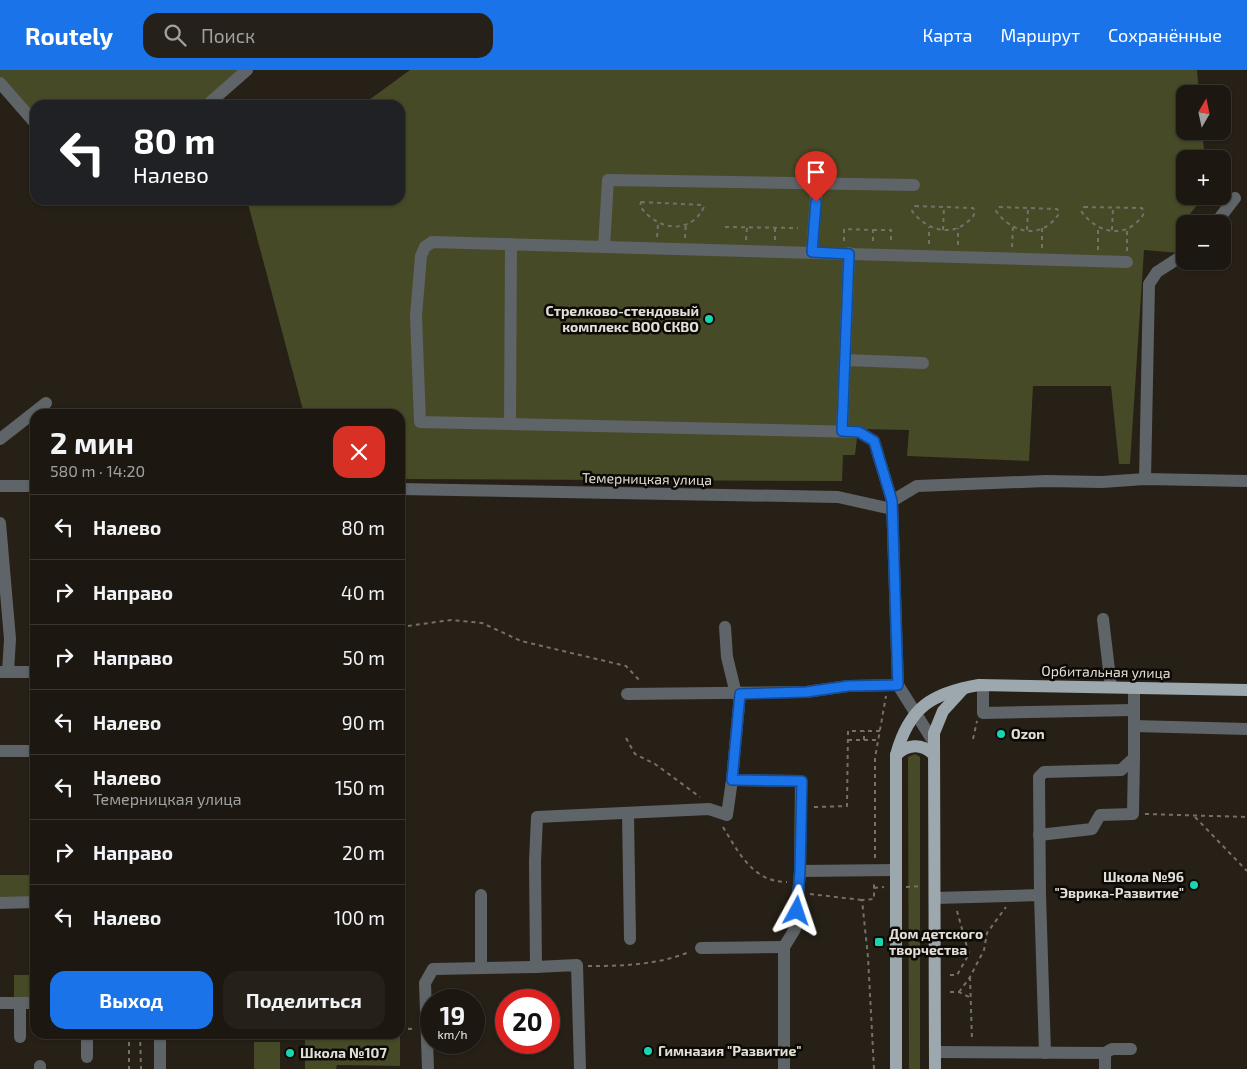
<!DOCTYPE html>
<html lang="ru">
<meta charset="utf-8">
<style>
:root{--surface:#1c1811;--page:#25211a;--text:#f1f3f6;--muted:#a0a09f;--line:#3a3731;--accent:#1a73e8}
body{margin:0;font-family:"Exo 2",sans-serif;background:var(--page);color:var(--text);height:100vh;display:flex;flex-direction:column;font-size:19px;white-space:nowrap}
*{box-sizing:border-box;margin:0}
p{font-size:16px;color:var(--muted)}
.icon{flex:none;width:28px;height:28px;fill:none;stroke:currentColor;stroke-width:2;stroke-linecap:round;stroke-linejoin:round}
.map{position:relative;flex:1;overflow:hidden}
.sheet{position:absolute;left:30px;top:339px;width:375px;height:630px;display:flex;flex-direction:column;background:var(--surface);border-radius:15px;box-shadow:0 1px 4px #0004,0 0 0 1px var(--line)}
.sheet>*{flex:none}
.top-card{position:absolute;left:30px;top:30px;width:375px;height:105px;border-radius:15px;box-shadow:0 1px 4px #0004,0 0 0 1px var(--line);background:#202124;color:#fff;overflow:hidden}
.needle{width:32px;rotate:9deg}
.fabs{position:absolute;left:1176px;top:15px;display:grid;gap:10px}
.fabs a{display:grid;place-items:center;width:55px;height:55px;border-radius:10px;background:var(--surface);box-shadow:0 1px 4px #0004,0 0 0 1px var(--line);font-size:25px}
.speed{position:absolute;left:420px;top:919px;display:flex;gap:10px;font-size:25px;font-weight:700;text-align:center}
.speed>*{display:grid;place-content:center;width:65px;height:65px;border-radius:50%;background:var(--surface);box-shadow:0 1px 4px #0004,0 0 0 1px var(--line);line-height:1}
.speed small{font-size:12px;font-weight:400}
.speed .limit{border:8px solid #d22;background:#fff;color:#111}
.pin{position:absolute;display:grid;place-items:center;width:42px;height:42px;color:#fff;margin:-51px -21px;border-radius:50% 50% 50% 0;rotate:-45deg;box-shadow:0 0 5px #0007}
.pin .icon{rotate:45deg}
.me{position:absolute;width:55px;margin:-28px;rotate:5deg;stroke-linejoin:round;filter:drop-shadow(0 0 4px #0008)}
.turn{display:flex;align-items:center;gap:18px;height:105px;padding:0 20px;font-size:22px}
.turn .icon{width:65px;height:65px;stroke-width:2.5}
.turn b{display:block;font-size:35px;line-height:42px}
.round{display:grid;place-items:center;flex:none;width:52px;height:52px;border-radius:15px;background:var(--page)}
.headline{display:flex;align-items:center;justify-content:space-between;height:85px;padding:0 20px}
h1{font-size:30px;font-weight:700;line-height:38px}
.primary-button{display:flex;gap:10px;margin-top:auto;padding:10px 20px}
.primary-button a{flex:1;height:58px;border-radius:15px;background:var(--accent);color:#fff;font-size:20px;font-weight:700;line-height:58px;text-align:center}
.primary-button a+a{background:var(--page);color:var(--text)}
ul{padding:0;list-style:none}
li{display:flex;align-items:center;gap:15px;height:65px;padding:0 20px;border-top:1px solid var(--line)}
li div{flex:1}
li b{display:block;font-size:19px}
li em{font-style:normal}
header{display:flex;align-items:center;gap:30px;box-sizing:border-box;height:70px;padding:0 25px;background:var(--accent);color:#fff}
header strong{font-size:24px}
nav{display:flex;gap:28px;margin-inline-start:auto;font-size:18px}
.search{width:350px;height:45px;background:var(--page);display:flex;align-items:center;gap:12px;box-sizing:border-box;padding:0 18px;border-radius:15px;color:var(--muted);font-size:19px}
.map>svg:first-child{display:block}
.green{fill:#464a27}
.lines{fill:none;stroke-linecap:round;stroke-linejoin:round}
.path{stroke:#767069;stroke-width:2;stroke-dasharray:4 4;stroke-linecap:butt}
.minor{stroke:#5e6467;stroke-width:12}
.major{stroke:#9ca7ae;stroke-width:12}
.route-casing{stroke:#114b97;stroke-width:12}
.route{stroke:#1a73e8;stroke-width:9}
.poi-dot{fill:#18d5b2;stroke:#0d0a06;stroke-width:2}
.labels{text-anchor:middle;stroke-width:5;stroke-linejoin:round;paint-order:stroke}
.poi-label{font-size:14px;font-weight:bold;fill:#e2ded8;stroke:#0d0a06;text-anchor:start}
.street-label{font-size:14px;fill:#e2ded8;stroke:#0d0a06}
</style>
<header>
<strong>Routely</strong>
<div class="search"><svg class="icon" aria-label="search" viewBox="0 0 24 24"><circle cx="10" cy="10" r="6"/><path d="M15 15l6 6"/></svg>Поиск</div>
<nav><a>Карта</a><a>Маршрут</a><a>Сохранённые</a></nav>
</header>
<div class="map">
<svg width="1247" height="999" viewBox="0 0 1247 999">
<rect width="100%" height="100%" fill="#262017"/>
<g class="green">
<path d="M0,0H251L208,35H35V58L0,18Z"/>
<path d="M410,0H1197L1199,24H1185V61H1202L1205,89H1185V126H1204L1180,157L1185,165V180L1180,183L1144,180L1130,394H1119L1111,316H1033L1029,391L907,386L909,360L858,359L855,385H843L842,411L400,409V344H304L247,130H400V35H362Z"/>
<path d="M915,684L920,687V999H909L908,687Z"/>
<rect x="0" y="805" width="35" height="23"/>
<path d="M14,905H35V927L14,928Z"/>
<path d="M305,964H400V996L337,995L336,999H305Z"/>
<rect x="254" y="972" width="26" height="27"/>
</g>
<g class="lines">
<g class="path">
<path d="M641,132L702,135L704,137C690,166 656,160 640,136Z"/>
<path d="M915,136L973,138L975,141C974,147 970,150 966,153C947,168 924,157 912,141Z"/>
<path d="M999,137L1057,139L1059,142C1058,147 1054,150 1050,154C1031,169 1008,158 996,141Z"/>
<path d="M1084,137L1142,138L1144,142C1143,147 1139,150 1135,154C1116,169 1093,158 1081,141Z"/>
<path d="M725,157L798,158"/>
<path d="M1042,158V178"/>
<path d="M873,160H891V170"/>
<path d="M943,160L944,137"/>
<path d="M1027,160L1028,138"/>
<path d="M1112,160L1113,138"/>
<path d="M657,167L658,154"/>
<path d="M685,168L686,153"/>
<path d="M746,170L747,157"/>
<path d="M775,170V158"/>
<path d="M844,171V159L873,160V174"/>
<path d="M929,174V157"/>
<path d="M958,175V158"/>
<path d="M1012,177L1013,157"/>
<path d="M1098,180V157"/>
<path d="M1127,181V158"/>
<path d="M400,557L451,550L482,553L521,571L626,596L641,612"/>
<path d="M626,668L635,684L655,694L700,727"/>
<path d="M973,669L977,651"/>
<path d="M848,670H878"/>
<path d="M864,670V661"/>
<path d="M814,737L847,736L848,661H881"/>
<path d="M1145,744L1247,747"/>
<path d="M1195,747L1247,801"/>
<path d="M723,757C739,783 753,812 787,812"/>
<path d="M875,788V688L886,626"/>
<path d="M906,817L922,816"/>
<path d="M874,818L884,817"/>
<path d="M810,824L862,830"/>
<path d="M588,896C622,896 658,895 689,882"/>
<path d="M950,905H957L969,884L957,841"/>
<path d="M970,907L972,970"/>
<path d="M950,922H959L971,928"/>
<path d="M959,922L970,907L984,880L987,863L1006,837"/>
<path d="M400,958L412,959"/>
<path d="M129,964V999"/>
<path d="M140,964L141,999"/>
<path d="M874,999L868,887L862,830L874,829V813"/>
</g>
<g class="minor">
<path d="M0,13L35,53"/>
<path d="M207,35L247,0"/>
<path d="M1215,154L1235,128"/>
<path d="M604,177L608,110L914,115"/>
<path d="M812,182L817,114"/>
<path d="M845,290L923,293"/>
<path d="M510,354L511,174"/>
<path d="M842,361L849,183"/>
<path d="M0,369L46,333"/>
<path d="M1145,409L1149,214L1157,202L1185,184"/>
<path d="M0,416H35"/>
<path d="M400,419L838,427L892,439"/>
<path d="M892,431L917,416L1046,411L1102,412L1145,409L1247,411"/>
<path d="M0,453L10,569L8,602"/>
<path d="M1103,549L1111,617"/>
<path d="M725,557L727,587L736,624"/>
<path d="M0,602H35"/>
<path d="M983,615V643L1134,640"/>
<path d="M627,624L806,622L848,616L898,615"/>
<path d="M740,624L732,710L801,711L800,801"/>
<path d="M1134,656L1247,659"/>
<path d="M933,671L898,615L892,431L874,371L859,362L420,352L416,246L421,186L425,177L432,172L1127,192"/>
<path d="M0,681H35"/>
<path d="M628,743L630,869"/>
<path d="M1039,765L1092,759L1100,745L1133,744L1134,688"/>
<path d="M481,825V897"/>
<path d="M1040,825L1039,707L1044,702L1121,700L1134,688V617"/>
<path d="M935,828L1040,825L1045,983"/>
<path d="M0,833L35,832"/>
<path d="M701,878L784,877"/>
<path d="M0,933H35"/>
<path d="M20,933V967"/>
<path d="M160,964V999"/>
<path d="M935,982L1105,983V999"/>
<path d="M1105,983L1112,979H1131"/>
<path d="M87,987V964"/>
<path d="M40,999V996"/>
<path d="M428,999L425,913L433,899L536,897"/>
<path d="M580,999L577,895L536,897L535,791L537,747L709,739L727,745L732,710"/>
<path d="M784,999V877L795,859L800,801L895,800"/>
</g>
<g class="major">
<path d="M896,685C908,674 921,673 933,684"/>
<path d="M896,999V685C909,637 932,623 979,615L1247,620"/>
<path d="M935,999L934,663L943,641L964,618"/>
</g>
</g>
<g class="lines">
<g class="route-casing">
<path id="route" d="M797,841L800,801L802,711L732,710L740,624L806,622L848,616L898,615L892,431L874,371L859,362L842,361L849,184L812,182L816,132"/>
</g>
<use href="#route" class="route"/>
</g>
<g class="poi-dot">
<circle cx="709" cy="249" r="5"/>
<circle cx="1001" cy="664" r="5"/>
<circle cx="1194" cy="815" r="5"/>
<rect x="874" y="867" width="10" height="10" rx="2.5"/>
<circle cx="648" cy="981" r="5"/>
<circle cx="290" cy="983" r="5"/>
</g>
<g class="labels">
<g class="poi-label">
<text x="699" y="246" text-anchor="end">Стрелково-стендовый<tspan x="699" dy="16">комплекс ВОО СКВО</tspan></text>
<text x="1011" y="669">Ozon</text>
<text x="1184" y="812" text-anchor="end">Школа №96<tspan x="1184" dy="16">"Эврика-Развитие"</tspan></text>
<text x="889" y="869">Дом детского<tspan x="889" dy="16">творчества</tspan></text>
<text x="658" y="986">Гимназия "Развитие"</text>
<text x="300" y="988">Школа №107</text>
</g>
<g class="street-label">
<text transform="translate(647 409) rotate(1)" y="5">Темерницкая улица</text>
<text transform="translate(1106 602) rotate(1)" y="5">Орбитальная улица</text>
</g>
</g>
</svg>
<div class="fabs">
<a><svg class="needle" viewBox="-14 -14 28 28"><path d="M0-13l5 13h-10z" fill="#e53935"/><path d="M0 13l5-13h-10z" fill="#a0a09f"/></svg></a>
<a>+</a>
<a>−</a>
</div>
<div class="speed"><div>19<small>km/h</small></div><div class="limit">20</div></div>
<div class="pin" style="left:816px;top:132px;background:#d93025"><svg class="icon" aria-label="arrive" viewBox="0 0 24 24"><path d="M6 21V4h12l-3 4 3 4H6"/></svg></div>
<svg class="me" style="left:797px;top:841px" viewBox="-20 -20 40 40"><path d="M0-17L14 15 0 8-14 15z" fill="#1a73e8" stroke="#fff" stroke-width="4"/></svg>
<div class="top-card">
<div class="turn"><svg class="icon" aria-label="left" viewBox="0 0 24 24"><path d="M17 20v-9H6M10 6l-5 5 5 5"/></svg><div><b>80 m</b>Налево</div></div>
</div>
<section class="sheet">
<div class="headline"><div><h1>2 мин</h1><p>580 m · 14:20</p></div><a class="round" style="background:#d93025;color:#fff"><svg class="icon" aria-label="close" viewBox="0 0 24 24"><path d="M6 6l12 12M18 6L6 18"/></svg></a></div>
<ul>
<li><svg class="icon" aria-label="left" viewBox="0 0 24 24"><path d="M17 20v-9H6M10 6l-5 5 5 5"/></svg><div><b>Налево</b></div><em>80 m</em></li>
<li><svg class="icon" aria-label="right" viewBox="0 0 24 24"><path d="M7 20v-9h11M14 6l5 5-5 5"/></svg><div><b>Направо</b></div><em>40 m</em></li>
<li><svg class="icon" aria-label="right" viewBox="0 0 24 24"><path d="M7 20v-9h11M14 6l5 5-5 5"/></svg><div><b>Направо</b></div><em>50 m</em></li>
<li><svg class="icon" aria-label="left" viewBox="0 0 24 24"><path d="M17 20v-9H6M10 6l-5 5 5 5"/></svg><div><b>Налево</b></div><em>90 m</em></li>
<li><svg class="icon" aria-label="left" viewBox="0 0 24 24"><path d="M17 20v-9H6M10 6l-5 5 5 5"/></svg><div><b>Налево</b><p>Темерницкая улица</p></div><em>150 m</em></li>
<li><svg class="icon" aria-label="right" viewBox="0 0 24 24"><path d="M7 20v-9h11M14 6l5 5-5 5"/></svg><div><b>Направо</b></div><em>20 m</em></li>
<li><svg class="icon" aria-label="left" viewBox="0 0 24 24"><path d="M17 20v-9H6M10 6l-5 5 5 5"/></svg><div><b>Налево</b></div><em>100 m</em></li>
</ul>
<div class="primary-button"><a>Выход</a><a>Поделиться</a></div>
</section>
</div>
